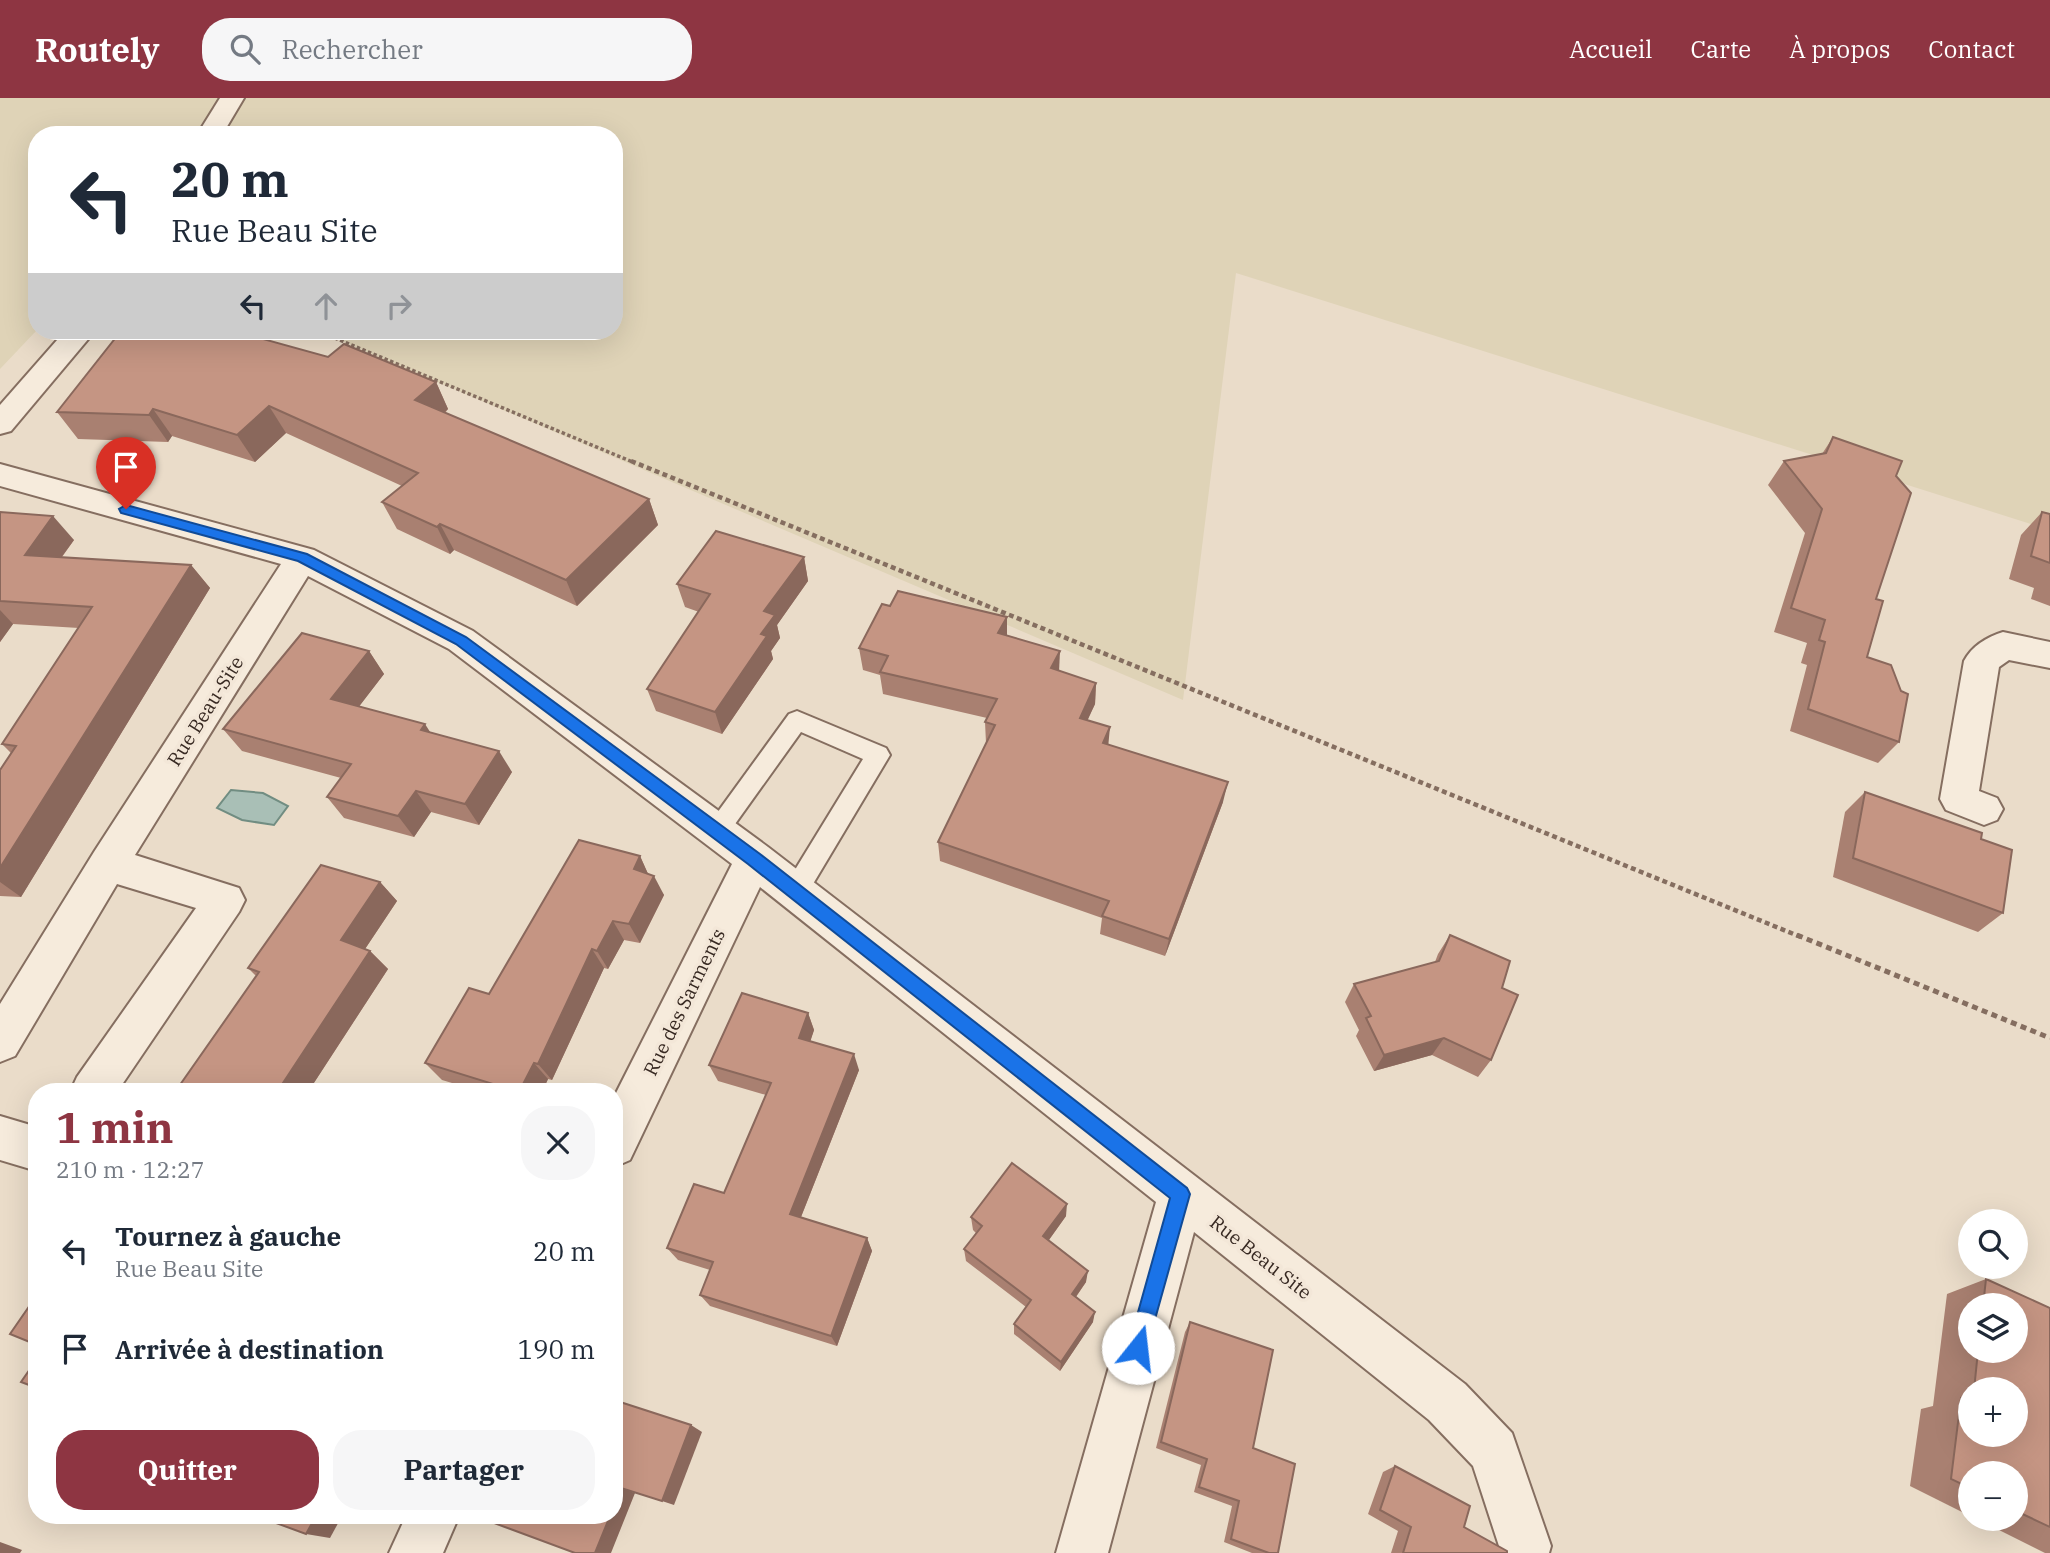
<!DOCTYPE html>
<html lang="fr">
<meta charset="utf-8">
<style>
:root{--surface:#fff;--page:#f6f6f7;--text:#1f2937;--muted:#747a83;--accent:#8e3542}
body{margin:0;font-family:"IBM Plex Serif",serif;background:var(--page);color:var(--text);height:100vh;display:flex;flex-direction:column;font-size:26px;white-space:nowrap}
*{box-sizing:border-box;margin:0}
p{font-size:23px;color:var(--muted)}
.icon{flex:none;width:38px;height:38px;fill:none;stroke:currentColor;stroke-width:2;stroke-linecap:round;stroke-linejoin:round}
.map{position:relative;flex:1;overflow:hidden}
.details{position:absolute;left:28px;top:985px;width:595px;height:441px;display:flex;flex-direction:column;background:var(--surface);border-radius:28px;box-shadow:0 7px 28px #0002}
.details>*{flex:none}
.banner{position:absolute;left:28px;top:28px;width:595px;height:214px;border-radius:28px;box-shadow:0 7px 28px #0002;background:#fff;color:var(--text);overflow:hidden}
.tools{position:absolute;left:1958px;top:1111px;display:grid;gap:14px}
.tools a{display:grid;place-items:center;width:70px;height:70px;border-radius:50%;background:var(--surface);box-shadow:0 7px 28px #0002;font-size:35px}
.pin{position:absolute;display:grid;place-items:center;width:60px;height:60px;color:#fff;margin:-72px -30px;border-radius:50% 50% 50% 0;rotate:-45deg;box-shadow:0 0 7px #0007}
.pin .icon{rotate:45deg}
.me{position:absolute;width:77px;margin:-38px;rotate:16deg;stroke-linejoin:round;filter:drop-shadow(0 0 5px #0008)}
.turn{display:flex;align-items:center;gap:24px;height:147px;padding:0 28px;font-size:32px}
.turn .icon{width:91px;height:91px;stroke-width:2.5}
.turn b{display:block;font-size:49px;line-height:60px}
.lanes{display:flex;align-items:center;height:66px;padding:0 28px;background:#0003;justify-content:center;gap:35px;direction:ltr}
.lanes .off{opacity:.35}
.round{display:grid;place-items:center;flex:none;width:74px;height:74px;border-radius:28px;background:var(--page)}
.headline{display:flex;align-items:center;justify-content:space-between;height:119px;padding:0 28px}
h1{font-size:42px;font-weight:700;line-height:52px;color:var(--accent)}
.primary-button{display:flex;gap:14px;margin-top:auto;padding:14px 28px}
.primary-button a{flex:1;height:80px;border-radius:28px;background:var(--accent);color:#fff;font-size:28px;font-weight:700;line-height:80px;text-align:center}
.primary-button a+a{background:var(--page);color:var(--text)}
ul{padding:0;list-style:none}
li{display:flex;align-items:center;gap:21px;height:98px;padding:0 28px}
li div{flex:1}
li b{display:block;font-size:26px}
li em{font-style:normal}
header{display:flex;align-items:center;gap:42px;box-sizing:border-box;height:98px;padding:0 35px;background:var(--accent);color:#fff}
header strong{font-size:33px}
nav{display:flex;gap:38px;margin-inline-start:auto;font-size:24px}
.search{width:490px;height:63px;background:var(--page);display:flex;align-items:center;gap:18px;box-sizing:border-box;padding:0 24px;border-radius:28px;color:var(--muted);font-size:26px}
.map>svg:first-child{display:block}
.farmland{fill:#dfd3b7}
.water{fill:#a9bfb6;stroke:#718d82;stroke-width:2}
.lines{fill:none;stroke-linecap:round;stroke-linejoin:round}
.service-casing{stroke:#856e60;stroke-width:4}
.minor-casing{stroke:#856e60;stroke-width:4}
.path-far2{stroke:#856e60;stroke-width:3.5;stroke-dasharray:3.5 2.5;stroke-linecap:butt}
.path-far1{stroke:#856e60;stroke-width:4.5;stroke-dasharray:5 3.5;stroke-linecap:butt}
.path{stroke:#856e60;stroke-width:5;stroke-dasharray:6 4.5;stroke-linecap:butt}
.service{fill:#f6ebdc;fill-rule:evenodd}
.minor{fill:#f6ebdc;fill-rule:evenodd}
.wall{fill:#a98071;fill-rule:evenodd}
.shaded-wall{fill:#8a685c}
.building{fill:#c59583;stroke:#8a685c;stroke-width:2}
.route{fill:#1a73e8;stroke:#114b97;stroke-width:2}
.labels{text-anchor:middle;stroke-width:7;stroke-linejoin:round;paint-order:stroke}
.street-label{font-size:19px;fill:#372922;stroke:#f3e7d8}
</style>
<header>
<strong>Routely</strong>
<div class="search"><svg class="icon" aria-label="search" viewBox="0 0 24 24"><circle cx="10" cy="10" r="6"/><path d="M15 15l6 6"/></svg>Rechercher</div>
<nav><a>Accueil</a><a>Carte</a><a>À propos</a><a>Contact</a></nav>
</header>
<div class="map">
<svg width="2050" height="1455" viewBox="0 0 2050 1455">
<rect width="100%" height="100%" fill="#eadcc9"/>
<path class="farmland" d="M0,0H2050V432L1236,175L1183,602L318,233H614V37H37V232L0,271Z"/>
<path class="water" d="M231,692L263,695L288,708L274,727L242,722L217,710Z"/>
<g class="lines">
<g class="service-casing">
<path id="service" d="M797,613L886,650L890,657L804,801L795,804L786,801L782,793L863,661L801,634L725,740L716,743L707,740L704,733L789,616Z"/>
</g>
<g class="minor-casing">
<g id="minor">
<path d="M220,0H244L222,37H197Z"/>
<path d="M65,233H95L11,333L0,336V307Z"/>
<path d="M0,366L314,452L473,533L768,749L1465,1286L1512,1335L1551,1448L1549,1455H1497L1499,1448L1473,1368L1429,1322L1194,1134L1108,1455H1056L1156,1104L760,789L630,1062L614,1069V999L732,766L449,551L308,478L135,757L239,790L245,802L239,814L117,994H70L77,979L196,810L117,786L15,958L0,964V906L94,754L281,466L0,388Z"/>
<path d="M2003,534L2050,544V570L2009,562L1999,569L1979,693L1997,700L2003,711L1997,722L1984,727L1946,712L1940,701L1964,563C1972,548 1987,539 2003,534Z"/>
<path d="M0,1018L37,1029V1073L0,1062Z"/>
<path d="M406,1418H459L443,1455H389Z"/>
</g>
</g>
<path class="path-far2" d="M318,233L635,365"/>
<path class="path-far1" d="M631,363L1801,839"/>
<path class="path" d="M1797,837L2050,940"/>
<use href="#service" class="service"/>
<use href="#minor" class="minor"/>
</g>
<g class="wall">
<path d="M328,259L436,284L448,311L445,315L649,401L658,427L577,508L454,452L450,456L397,431L382,404L402,388L286,335L255,364L172,338L168,344L78,341L57,314Z"/>
<path d="M1833,339L1896,378L1867,559L1899,644L1878,665L1790,633L1807,567L1801,565L1807,545L1774,534L1805,435L1768,387L1784,363L1822,356Z"/>
<path d="M0,414L74,442L62,459L191,467L210,490L21,799L0,798V672L11,655L2,646L79,530L13,526L0,544Z"/>
<path d="M2042,414L2050,416V508L2031,501L2034,490L2009,481L2021,437Z"/>
<path d="M804,459L808,483L777,527L780,540L771,553L773,561L722,636L656,613L647,591L699,514L685,509L677,486Z"/>
<path d="M1007,538L1059,573L1096,585L1095,606L1087,622L1108,647L1223,704L1165,858L1100,836L1102,820L940,763L938,744L986,645L985,624L987,620L883,596L880,577L863,572L859,550Z"/>
<path d="M369,553L384,576L359,608L430,634L512,674L479,727L431,714L414,739L344,720L327,699L341,680L242,653L223,631Z"/>
<path d="M1865,694L1981,741L2003,815L1978,834L1833,779L1845,714Z"/>
<path d="M640,758L648,776L664,797L640,845L624,842L608,871L604,870L552,982L548,981L542,994H482L442,982L425,965L489,896Z"/>
<path d="M380,784L397,803L365,851L370,853L388,871L308,994H175L256,878L248,870Z"/>
<path d="M1450,837L1502,890L1491,962L1478,979L1432,957L1374,973L1356,938L1359,932L1345,904L1354,886L1435,864L1438,856Z"/>
<path d="M808,915L814,932L810,943L859,972L801,1119L867,1140L872,1153L837,1248L710,1208L700,1197L710,1172L678,1162L667,1150L724,1095L766,997L718,983L709,967Z"/>
<path d="M1066,1118L1049,1142L1086,1184L1076,1199L1093,1224L1060,1273L1014,1236V1226L1026,1209L966,1163L964,1151L976,1135L973,1132L971,1119Z"/>
<path d="M1986,1181L2050,1210V1455H2045L1977,1421H2016V1376H1970V1418L1910,1388L1921,1311L1933,1308L1947,1196ZM1970,1208H2016V1253H1970ZM1970,1292H2016L1970,1337Z"/>
<path d="M1190,1224L1253,1350L1278,1455H1252L1224,1444L1232,1408L1194,1394L1201,1367L1156,1350L1185,1234Z"/>
<path d="M1395,1368L1464,1429L1507,1455H1391L1398,1433L1368,1416L1383,1374Z"/>
</g>
<g class="shaded-wall">
<path d="M436,284L448,311L428,329L415,302Z"/>
<path d="M269,308L286,335L255,364L237,337Z"/>
<path d="M153,311L172,338L168,344L149,317Z"/>
<path d="M649,401L658,427L577,508L566,482Z"/>
<path d="M53,418L74,442L46,480L25,457Z"/>
<path d="M440,426L454,452L450,456L437,429Z"/>
<path d="M804,459L808,483L777,527L780,540L771,553L773,561L722,636L715,614L761,536L764,513Z"/>
<path d="M191,467L210,490L21,799L0,784V770Z"/>
<path d="M0,512L13,526L0,544Z"/>
<path d="M1007,519V541L998,535Z"/>
<path d="M369,553L384,576L348,623L331,601Z"/>
<path d="M1060,553L1059,574L1051,570Z"/>
<path d="M1096,585L1095,606L1079,641L1080,620Z"/>
<path d="M425,626L439,648L421,632Z"/>
<path d="M1110,629L1108,650L1103,645Z"/>
<path d="M499,653L512,674L479,727L465,706Z"/>
<path d="M1228,684L1223,704L1165,858L1169,841Z"/>
<path d="M416,693L431,714L414,739L398,718Z"/>
<path d="M640,758L649,778L634,771Z"/>
<path d="M654,778L664,797L640,845L629,826Z"/>
<path d="M380,784L397,803L359,860L341,842Z"/>
<path d="M613,823L624,842L608,871L597,853Z"/>
<path d="M592,851L604,870L552,982L538,966Z"/>
<path d="M370,853L388,871L308,994H277Z"/>
<path d="M808,915L814,932L806,957L799,940Z"/>
<path d="M1444,940L1432,957L1374,973L1384,957Z"/>
<path d="M854,956L859,972L797,1129L790,1116Z"/>
<path d="M534,965L548,981L542,994H519Z"/>
<path d="M1067,1106L1066,1118L1043,1150V1138Z"/>
<path d="M867,1140L872,1153L837,1248L831,1238Z"/>
<path d="M1088,1173L1086,1184L1070,1207L1072,1196Z"/>
<path d="M1095,1214L1093,1224L1060,1273L1061,1264Z"/>
<path d="M691,1327L702,1334L674,1407L662,1403Z"/>
<path d="M621,1390L635,1395L611,1455H595L610,1418H614V1407Z"/>
<path d="M316,1418H342L330,1440L306,1436Z"/>
<path d="M0,1444L22,1452L20,1455H0Z"/>
</g>
<g class="building">
<path d="M121,233H234L328,259L344,246L436,284L415,302L649,401L566,482L440,426L437,429L382,404L418,375L269,308L237,337L153,311L149,317L57,314Z"/>
<path d="M1833,339L1902,363L1896,378L1911,395L1876,501L1883,503L1867,559L1891,567L1901,593L1908,596L1899,644L1808,611L1825,544L1819,542L1825,522L1791,510L1822,411L1784,363L1826,355Z"/>
<path d="M0,414L53,418L25,457L191,467L0,770V672L16,648L2,646L92,509L0,503Z"/>
<path d="M2042,414L2050,416V465L2031,458Z"/>
<path d="M716,433L804,459L764,513L775,517L761,536L767,538L715,614L647,591L710,496L677,486Z"/>
<path d="M898,493L1007,519L998,535L1060,553L1051,570L1096,585L1080,620L1110,629L1103,645L1228,684L1169,841L1102,818L1109,803L938,744L995,627L985,624L997,601L880,574L888,558L859,550L882,506L890,508Z"/>
<path d="M302,535L369,553L331,601L425,626L421,632L499,653L465,706L416,693L398,718L327,699L351,666L223,631Z"/>
<path d="M1865,694L1982,735L1981,741L2012,752L2003,815L1853,760Z"/>
<path d="M579,742L640,758L634,771L654,778L629,826L613,823L597,853L592,851L538,966L534,965L519,994L425,965L469,890L489,896Z"/>
<path d="M321,767L380,784L341,842L370,853L277,994H175L259,874L248,870Z"/>
<path d="M1450,837L1510,863L1502,890L1518,897L1491,962L1444,940L1384,957L1366,920L1371,918L1354,886L1439,863Z"/>
<path d="M742,895L808,915L799,940L854,956L790,1116L867,1140L831,1238L700,1197L713,1164L667,1150L694,1086L724,1095L771,985L709,967Z"/>
<path d="M1012,1065L1067,1106L1043,1138L1088,1173L1072,1196L1095,1214L1061,1264L1014,1226L1031,1202L964,1151L982,1128L971,1119Z"/>
<path d="M1986,1181L2050,1210V1429L2016,1413V1376H1970V1390L1951,1381L1961,1300L1970,1305V1337H2016V1292H1974L1978,1253H2016V1208H1983Z"/>
<path d="M37,1197V1247L10,1236Z"/>
<path d="M1190,1224L1273,1252L1253,1350L1295,1366L1278,1455H1269L1231,1441L1239,1403L1199,1389L1207,1361L1161,1344Z"/>
<path d="M37,1261V1290L21,1284Z"/>
<path d="M614,1302L691,1327L662,1403L621,1390L614,1407Z"/>
<path d="M1395,1368L1470,1408L1464,1429L1507,1453V1455H1403L1411,1429L1380,1412Z"/>
<path d="M257,1418H316L306,1436Z"/>
<path d="M497,1418H610L595,1455H575L494,1425Z"/>
</g>
<path class="route" d="M126,407L307,456L466,539L760,756L1187,1090L1190,1096L1145,1257L1138,1260L1131,1257L1128,1250L1170,1100L748,766L456,546L298,463L121,415L119,411Z"/>
<g class="labels">
<g class="street-label">
<text transform="translate(205 613) rotate(-58)" y="7">Rue Beau-Site</text>
<text transform="translate(684 904) rotate(-64)" y="7">Rue des Sarments</text>
<text transform="translate(1261 1159) rotate(38)" y="7">Rue Beau Site</text>
</g>
</g>
</svg>
<div class="tools">
<a><svg class="icon" aria-label="search" viewBox="0 0 24 24"><circle cx="10" cy="10" r="6"/><path d="M15 15l6 6"/></svg></a>
<a><svg class="icon" aria-label="layers" viewBox="0 0 24 24"><path d="M12 4l9 5-9 5-9-5zM3 14l9 5 9-5"/></svg></a>
<a>+</a>
<a>−</a>
</div>
<div class="pin" style="left:126px;top:411px;background:#d93025"><svg class="icon" aria-label="arrive" viewBox="0 0 24 24"><path d="M6 21V4h12l-3 4 3 4H6"/></svg></div>
<svg class="me" style="left:1138px;top:1250px" viewBox="-20 -20 40 40"><circle r="19" fill="#fff"/><path d="M0-13L10 11 0 6-10 11z" fill="#1a73e8"/></svg>
<div class="banner">
<div class="turn"><svg class="icon" aria-label="left" viewBox="0 0 24 24"><path d="M17 20v-9H6M10 6l-5 5 5 5"/></svg><div><b>20 m</b>Rue Beau Site</div></div>
<div class="lanes"><svg class="icon" aria-label="left" viewBox="0 0 24 24"><path d="M17 20v-9H6M10 6l-5 5 5 5"/></svg><svg class="icon off" aria-label="ahead" viewBox="0 0 24 24"><path d="M12 20V5M6 11l6-6 6 6"/></svg><svg class="icon off" aria-label="right" viewBox="0 0 24 24"><path d="M7 20v-9h11M14 6l5 5-5 5"/></svg></div>
</div>
<section class="details">
<div class="headline"><div><h1>1 min</h1><p>210 m · 12:27</p></div><a class="round"><svg class="icon" aria-label="close" viewBox="0 0 24 24"><path d="M6 6l12 12M18 6L6 18"/></svg></a></div>
<ul>
<li><svg class="icon" aria-label="left" viewBox="0 0 24 24"><path d="M17 20v-9H6M10 6l-5 5 5 5"/></svg><div><b>Tournez à gauche</b><p>Rue Beau Site</p></div><em>20 m</em></li>
<li><svg class="icon" aria-label="arrive" viewBox="0 0 24 24"><path d="M6 21V4h12l-3 4 3 4H6"/></svg><div><b>Arrivée à destination</b></div><em>190 m</em></li>
</ul>
<div class="primary-button"><a>Quitter</a><a>Partager</a></div>
</section>
</div>
